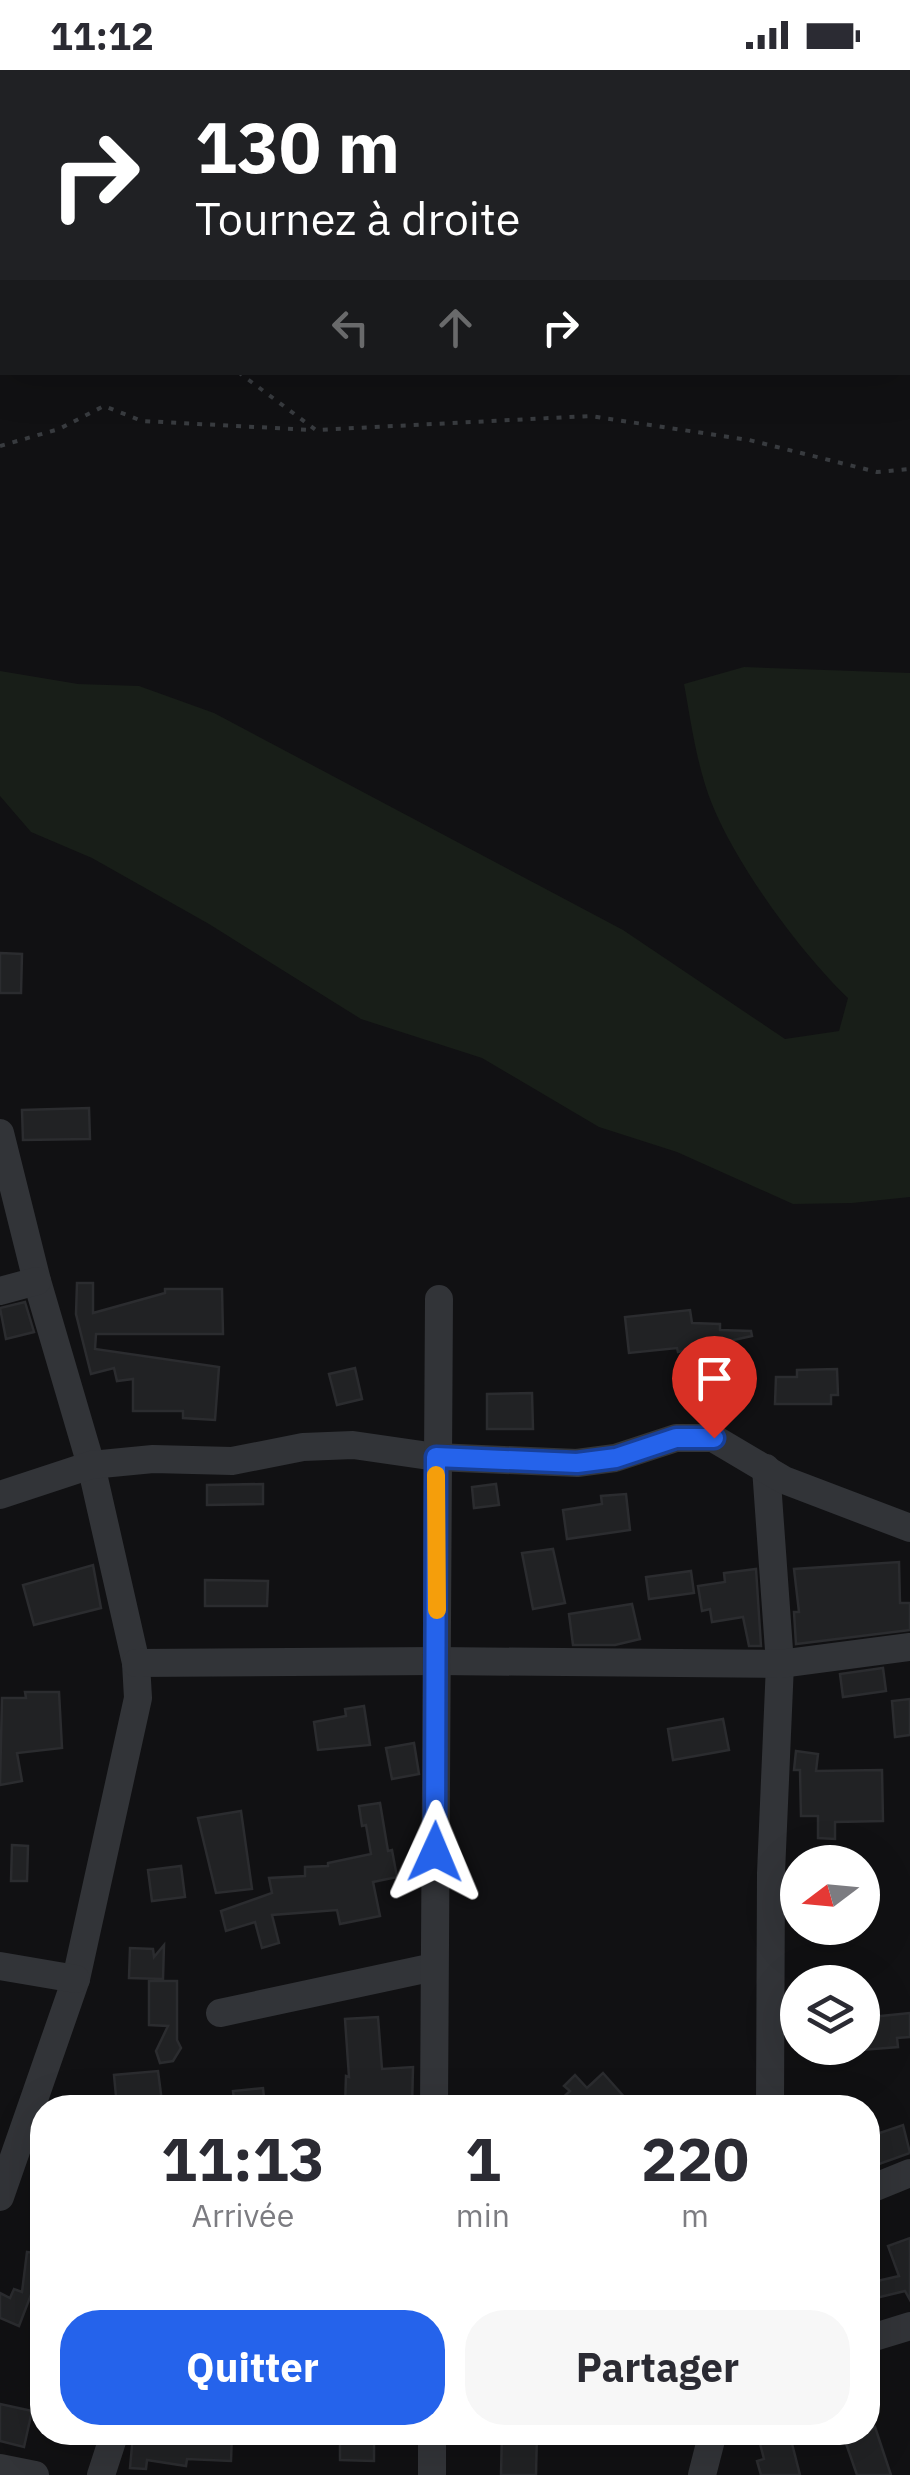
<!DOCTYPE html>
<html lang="fr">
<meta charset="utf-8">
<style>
:root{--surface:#fff;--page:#f7f7f7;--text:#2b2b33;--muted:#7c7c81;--accent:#2563eb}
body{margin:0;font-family:"IBM Plex Sans",sans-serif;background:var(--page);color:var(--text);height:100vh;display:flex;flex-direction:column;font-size:38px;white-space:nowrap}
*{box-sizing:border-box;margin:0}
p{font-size:32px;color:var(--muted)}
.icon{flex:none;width:55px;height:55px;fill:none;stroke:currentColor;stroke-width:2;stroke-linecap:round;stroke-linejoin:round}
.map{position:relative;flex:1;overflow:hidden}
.side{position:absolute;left:30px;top:2025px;width:850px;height:350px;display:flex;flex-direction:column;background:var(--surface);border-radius:40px;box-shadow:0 10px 40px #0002}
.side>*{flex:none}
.guide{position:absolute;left:0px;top:0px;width:910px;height:305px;box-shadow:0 10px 40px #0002;background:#202124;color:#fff;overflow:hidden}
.needle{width:65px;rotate:254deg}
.buttons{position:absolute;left:780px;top:1775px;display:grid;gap:20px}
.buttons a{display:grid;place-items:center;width:100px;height:100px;border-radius:50%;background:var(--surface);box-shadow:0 10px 40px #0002;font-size:50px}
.pin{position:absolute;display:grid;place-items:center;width:85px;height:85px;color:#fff;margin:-102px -42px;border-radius:50% 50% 50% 0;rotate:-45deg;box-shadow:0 0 10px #0007}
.pin .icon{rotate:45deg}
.me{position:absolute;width:110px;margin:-55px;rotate:1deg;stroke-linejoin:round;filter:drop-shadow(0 0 8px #0008)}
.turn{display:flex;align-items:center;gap:35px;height:210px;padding:0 30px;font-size:45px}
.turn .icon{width:130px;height:130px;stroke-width:2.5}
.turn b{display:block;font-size:70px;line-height:85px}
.lanes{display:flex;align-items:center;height:95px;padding:0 30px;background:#0003;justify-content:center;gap:50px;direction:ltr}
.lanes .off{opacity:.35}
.eta{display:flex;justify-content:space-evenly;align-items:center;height:170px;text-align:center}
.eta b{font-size:60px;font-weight:800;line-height:70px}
.cta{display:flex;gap:20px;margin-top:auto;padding:20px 30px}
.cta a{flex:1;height:115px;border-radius:40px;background:var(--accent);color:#fff;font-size:40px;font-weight:800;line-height:115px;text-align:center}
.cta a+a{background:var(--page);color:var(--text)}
.status{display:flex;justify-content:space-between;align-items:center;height:70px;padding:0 50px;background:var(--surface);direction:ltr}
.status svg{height:28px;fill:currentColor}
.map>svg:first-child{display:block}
.green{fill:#181e18}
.water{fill:#283237}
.building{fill:#212224;stroke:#2b2c2f;stroke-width:2.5}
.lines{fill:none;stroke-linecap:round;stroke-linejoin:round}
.path{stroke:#383b3f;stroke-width:4;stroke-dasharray:5 8;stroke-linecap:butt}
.minor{stroke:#323438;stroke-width:28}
.route-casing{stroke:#184099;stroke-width:25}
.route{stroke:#2563eb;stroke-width:18}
.slow{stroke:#f59e0b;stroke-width:18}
</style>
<div class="status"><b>11:12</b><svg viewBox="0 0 49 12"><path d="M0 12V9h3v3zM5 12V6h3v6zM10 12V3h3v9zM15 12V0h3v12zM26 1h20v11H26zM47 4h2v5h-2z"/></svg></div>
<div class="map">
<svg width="910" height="2405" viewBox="0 0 910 2405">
<rect width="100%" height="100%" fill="#111113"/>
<path class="green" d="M744,597L910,603V1127L852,1133L793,1134L677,1082L599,1057L482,988L361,949L209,854L92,788L31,762L0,726V601L78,614L139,616L214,643L623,860L785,969L839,961L848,928C800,882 737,796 712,734C697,697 691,652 684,614Z"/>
<path class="water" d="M430,0H910V122L908,2Z"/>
<g class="building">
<path d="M0,883L22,884L21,923H0Z"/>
<path d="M89,1038L90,1069L23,1070L22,1040Z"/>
<path d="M77,1213H93V1243L165,1223V1219H222L223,1264H96L95,1279L219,1297L215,1350L183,1348V1341H133V1309L117,1311L114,1298L91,1304L76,1244Z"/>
<path d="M25,1232L34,1262L6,1269L0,1238Z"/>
<path d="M690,1240L692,1253L720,1254V1260L751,1261L752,1266L678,1282L677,1278L629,1283L625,1247Z"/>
<path d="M355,1298L362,1329L337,1335L329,1304Z"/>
<path d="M837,1299L838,1325H831V1334H775L776,1307H797V1300Z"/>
<path d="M532,1323L533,1359H487V1324Z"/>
<path d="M263,1414V1434L207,1435V1415Z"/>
<path d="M496,1414L499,1435L474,1438L472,1417Z"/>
<path d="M626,1424L630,1460L567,1469L563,1440L602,1434L601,1426Z"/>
<path d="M553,1479L565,1533L533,1539L522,1483Z"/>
<path d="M899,1492L900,1533H910V1560L796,1574L794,1542H799L794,1499Z"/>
<path d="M93,1495L101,1538L34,1555L23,1515Z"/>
<path d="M756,1499L761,1576H749L743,1547L712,1552L710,1539L702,1541L698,1516L725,1512L724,1503Z"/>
<path d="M691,1501L694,1523L649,1529L646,1507Z"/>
<path d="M205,1510L268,1511L267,1536H205Z"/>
<path d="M632,1534L640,1569L615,1575H573L569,1544Z"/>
<path d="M883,1598L886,1621L843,1627L840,1604Z"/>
<path d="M25,1622H59L62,1678L17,1683L22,1711L0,1715L2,1628H26Z"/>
<path d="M910,1629V1665L895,1667L892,1631Z"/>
<path d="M364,1636L370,1675L318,1680L314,1652L346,1646L345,1639Z"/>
<path d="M723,1649L729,1680L673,1690L668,1659Z"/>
<path d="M414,1673L419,1704L392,1709L386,1678Z"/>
<path d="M796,1681L818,1684L816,1701L882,1700L883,1751L835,1752V1769L818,1768V1746H801L800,1700H794Z"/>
<path d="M380,1733L388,1781L392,1780L397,1807L373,1812L380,1846L340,1854L337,1840L272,1845L279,1873L262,1878L255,1852L226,1861L221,1841L272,1823L269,1808L305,1806V1797L328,1796V1793L371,1784L366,1755L362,1756L359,1736Z"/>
<path d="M241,1741L252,1819L216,1823L198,1748Z"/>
<path d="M12,1775L28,1776L27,1811H11Z"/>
<path d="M181,1796L185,1827L152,1831L148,1800Z"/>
<path d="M164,1875L163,1909L129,1908L130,1878L153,1879L154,1887Z"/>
<path d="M149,1911H177V1970L181,1978L173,1991L160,1993L156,1981L168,1956L149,1955Z"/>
<path d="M910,1943V1967L897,1968L898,1977L862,1980V1948Z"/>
<path d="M378,1947L382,1999L413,1997L412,2038H345L346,2006L349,2007L345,1949Z"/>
<path d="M158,2001L162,2032L117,2037L114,2005Z"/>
<path d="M603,2003L634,2038H552L570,2021L564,2016L575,2005L587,2018Z"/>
<path d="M263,2018L265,2038H235L233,2021Z"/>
<path d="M903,2055L910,2083L868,2098V2067Z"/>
<path d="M910,2168V2230L905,2221L876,2228L873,2212L899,2206L888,2176Z"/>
<path d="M27,2182L42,2184V2210L37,2209L19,2256L0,2248V2223L10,2228L14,2219L22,2222Z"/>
<path d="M0,2334L32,2341L24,2377L0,2371Z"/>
<path d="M875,2357L891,2405H857L842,2362H868Z"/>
<path d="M158,2362H232L231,2391L187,2389L186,2396L147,2390L146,2399L130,2398L133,2365L157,2367Z"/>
<path d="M340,2362H374V2391L340,2390Z"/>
<path d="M502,2362H537L536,2405H501Z"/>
<path d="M757,2362H789L800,2405H761L757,2391L764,2389Z"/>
</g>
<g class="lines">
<g class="path">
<path d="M0,170L2,171"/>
<path d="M238,302L316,360L590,346L749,370L877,402L910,399"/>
<path d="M0,376L59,359L104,336L142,351L312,360"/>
</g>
<g class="minor">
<path d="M0,1063L37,1211L91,1395L136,1593L138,1628L76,1909L0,2127"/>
<path d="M0,1221L37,1211"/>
<path d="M766,1398L780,1594L771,1803L770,2038"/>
<path d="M0,1425L91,1395L153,1389L232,1391L303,1377L353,1375L436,1387L577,1393L615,1388L676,1368H713L784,1410L910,1458"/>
<path d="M136,1593L437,1591L780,1594L910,1577"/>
<path d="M0,1896L76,1909"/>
<path d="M220,1943L434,1897"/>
<path d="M434,2038L439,1229"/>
<path d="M868,2120L910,2103"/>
<path d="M868,2269L910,2256"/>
<path d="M432,2362V2405"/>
<path d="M0,2398L35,2405"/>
<path d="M101,2405L115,2362"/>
<path d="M702,2405L713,2362"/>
</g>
</g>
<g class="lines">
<g class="route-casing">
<path id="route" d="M435,1782L436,1387L577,1393L616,1388L676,1368H714"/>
</g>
<use href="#route" class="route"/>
<path class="slow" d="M436,1405L437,1540"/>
</g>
</svg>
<div class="buttons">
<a><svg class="needle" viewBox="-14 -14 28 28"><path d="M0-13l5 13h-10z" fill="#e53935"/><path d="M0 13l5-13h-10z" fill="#7c7c81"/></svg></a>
<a><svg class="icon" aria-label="layers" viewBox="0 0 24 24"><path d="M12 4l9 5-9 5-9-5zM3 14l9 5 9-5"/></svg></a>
</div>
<div class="pin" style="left:714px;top:1368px;background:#d93025"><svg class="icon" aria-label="arrive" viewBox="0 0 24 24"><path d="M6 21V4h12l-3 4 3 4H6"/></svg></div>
<svg class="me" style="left:435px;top:1782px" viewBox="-20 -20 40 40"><path d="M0-17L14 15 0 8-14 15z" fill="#2563eb" stroke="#fff" stroke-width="4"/></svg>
<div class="guide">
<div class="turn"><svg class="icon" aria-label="right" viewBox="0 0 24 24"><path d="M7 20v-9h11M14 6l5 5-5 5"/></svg><div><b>130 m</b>Tournez à droite</div></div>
<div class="lanes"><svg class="icon off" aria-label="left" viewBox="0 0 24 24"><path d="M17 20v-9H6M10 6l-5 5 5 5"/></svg><svg class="icon off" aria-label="ahead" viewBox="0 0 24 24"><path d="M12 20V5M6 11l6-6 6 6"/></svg><svg class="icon" aria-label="right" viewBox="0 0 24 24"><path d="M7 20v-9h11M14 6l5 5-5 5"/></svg></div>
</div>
<section class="side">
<div class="eta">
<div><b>11:13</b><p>Arrivée</p></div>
<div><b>1</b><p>min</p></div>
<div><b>220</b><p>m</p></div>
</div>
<div class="cta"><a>Quitter</a><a>Partager</a></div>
</section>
</div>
